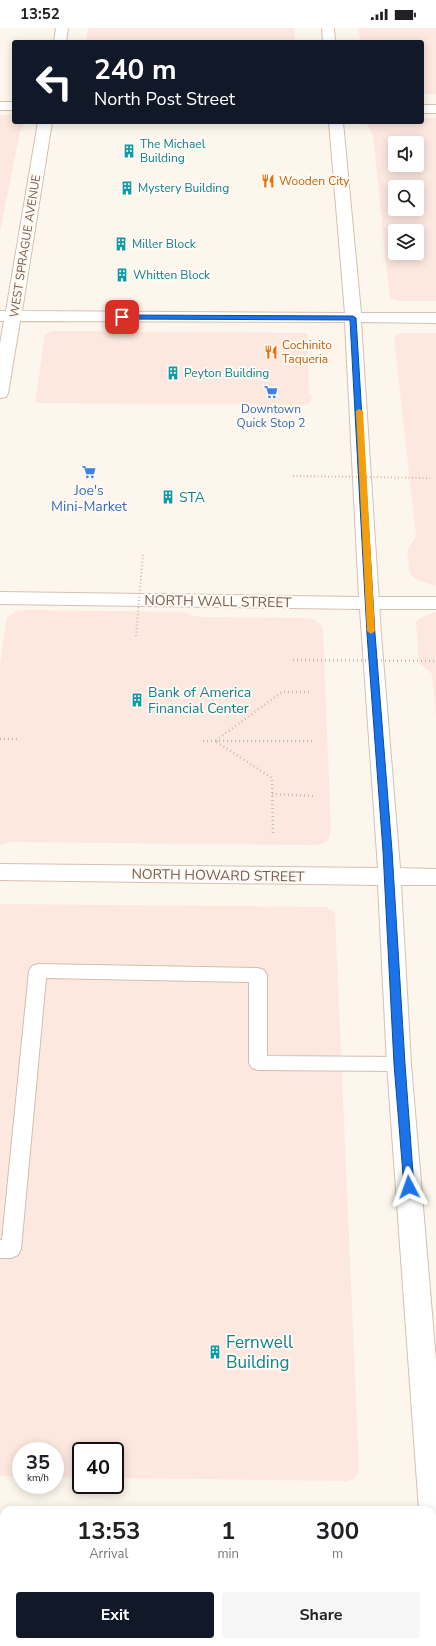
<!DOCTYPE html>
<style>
:root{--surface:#fff;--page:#f6f6f6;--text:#202124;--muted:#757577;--accent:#111827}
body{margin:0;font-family:"Nunito Sans",sans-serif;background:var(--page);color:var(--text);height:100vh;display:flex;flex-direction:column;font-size:15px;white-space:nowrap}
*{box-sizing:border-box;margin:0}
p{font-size:13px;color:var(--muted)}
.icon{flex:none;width:22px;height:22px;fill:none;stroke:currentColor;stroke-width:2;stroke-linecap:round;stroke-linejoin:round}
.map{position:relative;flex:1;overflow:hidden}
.drawer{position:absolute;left:0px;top:1478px;width:436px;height:140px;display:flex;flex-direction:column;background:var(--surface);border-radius:12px 12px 0 0;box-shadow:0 2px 10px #0003}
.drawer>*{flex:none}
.top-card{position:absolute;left:12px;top:12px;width:412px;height:84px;border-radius:4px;box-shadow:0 2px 10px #0003;background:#111827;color:#fff;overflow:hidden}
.tools{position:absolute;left:388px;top:108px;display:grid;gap:8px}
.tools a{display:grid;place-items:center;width:36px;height:36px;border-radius:4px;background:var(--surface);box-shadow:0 2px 10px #0003;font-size:20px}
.speed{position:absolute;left:12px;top:1414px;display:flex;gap:8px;font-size:20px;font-weight:700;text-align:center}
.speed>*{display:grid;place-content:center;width:52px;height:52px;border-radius:50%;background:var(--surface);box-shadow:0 2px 10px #0003;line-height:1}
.speed small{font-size:10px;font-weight:400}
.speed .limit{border:2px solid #111;border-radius:6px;background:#fff;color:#111}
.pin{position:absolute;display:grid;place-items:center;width:34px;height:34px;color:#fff;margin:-17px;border-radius:8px;box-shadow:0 2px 6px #0006}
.me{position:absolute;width:44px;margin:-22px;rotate:356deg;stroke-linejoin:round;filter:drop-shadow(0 0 3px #0008)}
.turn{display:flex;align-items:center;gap:14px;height:84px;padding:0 16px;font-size:18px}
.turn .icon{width:52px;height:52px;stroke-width:2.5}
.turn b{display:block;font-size:28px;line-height:34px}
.eta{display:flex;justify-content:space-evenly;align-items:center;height:68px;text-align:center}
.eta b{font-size:24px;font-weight:700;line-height:28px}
.action{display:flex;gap:8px;margin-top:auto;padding:8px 16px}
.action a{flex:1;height:46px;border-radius:4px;background:var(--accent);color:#fff;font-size:16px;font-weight:700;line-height:46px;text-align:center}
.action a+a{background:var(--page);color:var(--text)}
.status{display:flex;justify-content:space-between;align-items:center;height:28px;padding:0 20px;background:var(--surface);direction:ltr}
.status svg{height:11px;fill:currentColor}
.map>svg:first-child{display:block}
.commercial{fill:#fde8e0;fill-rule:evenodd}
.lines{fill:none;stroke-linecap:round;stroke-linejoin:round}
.lane-casing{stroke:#d1beb0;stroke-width:2}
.street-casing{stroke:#d1beb0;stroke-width:2}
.secondary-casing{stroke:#d6c0b0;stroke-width:2}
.path{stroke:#d9b8a5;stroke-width:2.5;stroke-dasharray:1 3;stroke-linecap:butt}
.lane{fill:#fff;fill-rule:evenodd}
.street{fill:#fff;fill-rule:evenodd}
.secondary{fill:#fff;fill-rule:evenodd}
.path-bridge-far1{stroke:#d9b8a5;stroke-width:2;stroke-dasharray:1 2.5;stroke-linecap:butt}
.path-bridge{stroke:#d9b8a5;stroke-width:2.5;stroke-dasharray:1 3;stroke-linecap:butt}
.route{fill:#1a73e8;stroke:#114b97}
.slow{fill:#f59e0b}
.labels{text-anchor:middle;stroke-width:4;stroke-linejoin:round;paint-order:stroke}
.far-culture-label{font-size:12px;fill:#0d838f;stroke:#fffaf3;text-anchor:start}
.far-food-label{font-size:12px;fill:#c56008;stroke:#fffaf3;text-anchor:start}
.far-street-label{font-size:12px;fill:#7a5c4d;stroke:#fffaf3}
.far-shop-label{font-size:12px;fill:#366cbe;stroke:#fffaf3}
.shop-label{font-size:14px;fill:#366cbe;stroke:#fffaf3}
.culture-label{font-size:14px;fill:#0d838f;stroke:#fffaf3;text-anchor:start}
.street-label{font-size:14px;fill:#7a5c4d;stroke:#fffaf3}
.near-culture-label{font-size:17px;fill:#0d838f;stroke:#fffaf3;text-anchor:start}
</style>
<div class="status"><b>13:52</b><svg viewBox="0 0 49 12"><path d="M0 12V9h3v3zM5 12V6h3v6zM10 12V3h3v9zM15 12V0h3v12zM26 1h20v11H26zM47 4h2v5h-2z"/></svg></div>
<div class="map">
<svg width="436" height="1618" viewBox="0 0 436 1618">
<rect width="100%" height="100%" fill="#fdf6ec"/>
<g class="commercial">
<path d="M88,0H294L295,14H86Z"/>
<path d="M358,0H436V66H422V14H361Z"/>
<path d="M0,87H14V94H25L20,104L0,204Z"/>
<path d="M422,90H436V273H398L390,271L373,107L367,97L368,94H422ZM395,115H417V137H395ZM395,159H417V181H395ZM395,203H417V225H395Z"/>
<path d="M52,303L306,305L308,308L309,365L312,369L308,377L35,375L45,306Z"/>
<path d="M403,305H436V558L415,551L410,545L407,523L416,508L394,310L398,306Z"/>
<path d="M26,582L181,584L200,589L303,590L313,591L320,595L323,601L331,804L328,812L321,816L314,817L9,814L0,817V636L7,589L17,583Z"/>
<path d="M436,584V688L432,646L419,635L416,594L420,590Z"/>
<path d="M0,876L326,879L335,885L359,1440L358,1446L354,1451L346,1453L115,1450V1423H81V1450L55,1449V1423H21V1449L0,1448Z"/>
<path d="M0,1561H4V1614H381L382,1618H0Z"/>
</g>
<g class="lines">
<g class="lane-casing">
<g id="lane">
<path d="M38,936L258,940L264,942L267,947V1028L399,1029L405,1031L408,1036L405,1041L399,1043L258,1042L252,1040L249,1035V954L46,950L21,1221L18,1227L11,1230H0V1212H2L29,943L32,938Z"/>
<rect x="29" y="1614" width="22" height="4"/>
<rect x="58" y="1614" width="22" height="4"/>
</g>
</g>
<g class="street-casing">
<path id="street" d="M369,569H436V581H369L362,579L359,575L362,571Z"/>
</g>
<g class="secondary-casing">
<g id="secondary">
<path d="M56,0H68L66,14H54Z"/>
<path d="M322,0H334L335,14H323Z"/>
<rect x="0" y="74" width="14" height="8"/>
<rect x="422" y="77" width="14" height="8"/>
<path d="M38,94H52L22,283L345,285L329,94H343L361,285H436V295L361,294L381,606L400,840L436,841V857H401L411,1036L436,1333V1529L432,1527V1482H419L387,1036L378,857L0,852V836L378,840L360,581L0,576V564L359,569L345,294L20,293L8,365L6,369L0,370V316L4,293H0V283H6Z"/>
<rect x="0" y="1497" width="4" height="30"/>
</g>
</g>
<g class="path">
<path d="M0,711H17"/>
<path d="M203,713H312"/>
<path d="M272,766L314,768"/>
<path d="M273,805L272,750L215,713L282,664H310"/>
</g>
<use href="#lane" class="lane"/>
<use href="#street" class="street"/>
<use href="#secondary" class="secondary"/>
<g class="path-bridge-far1">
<path d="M293,448L430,450"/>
<path d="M136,608L143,526"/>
</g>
<path class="path-bridge" d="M293,632L436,633"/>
</g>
<path class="route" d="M119,287L353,288L356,290L375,606L392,823L405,1036L414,1159L413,1162H405L404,1159L394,1036L383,823L367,606L350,292L122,291L119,290Z"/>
<path class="slow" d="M359,381L363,383L375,603L371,606L367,603L356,383Z"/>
<defs>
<g id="building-bare" transform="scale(1.08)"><path d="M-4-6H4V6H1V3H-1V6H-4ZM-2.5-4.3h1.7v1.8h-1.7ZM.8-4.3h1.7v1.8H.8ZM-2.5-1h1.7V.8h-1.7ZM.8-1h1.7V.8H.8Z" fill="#0f9aa8" stroke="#fffaf3" stroke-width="2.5" paint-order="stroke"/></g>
<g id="restaurant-bare" transform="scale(1.08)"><path d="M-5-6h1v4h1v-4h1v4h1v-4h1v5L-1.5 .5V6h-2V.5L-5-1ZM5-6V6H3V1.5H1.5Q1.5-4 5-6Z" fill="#e8710a" stroke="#fffaf3" stroke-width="2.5" paint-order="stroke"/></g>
<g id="supermarket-bare" transform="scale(1.08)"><path d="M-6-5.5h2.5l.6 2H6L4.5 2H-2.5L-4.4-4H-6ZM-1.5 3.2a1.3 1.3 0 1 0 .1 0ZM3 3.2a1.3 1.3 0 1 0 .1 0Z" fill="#3f7fe0" stroke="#fffaf3" stroke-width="2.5" paint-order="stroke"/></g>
</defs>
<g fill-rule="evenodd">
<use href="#building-bare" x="129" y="123"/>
<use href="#restaurant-bare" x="268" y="153"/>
<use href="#building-bare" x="127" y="160"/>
<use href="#building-bare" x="121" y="216"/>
<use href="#building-bare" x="122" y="247"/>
<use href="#restaurant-bare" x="271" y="324"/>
<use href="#building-bare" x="173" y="345"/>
<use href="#supermarket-bare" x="271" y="364"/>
<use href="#supermarket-bare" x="89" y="444"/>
<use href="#building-bare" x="168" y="469"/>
<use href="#building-bare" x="137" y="672"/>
<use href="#building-bare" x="215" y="1324"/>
</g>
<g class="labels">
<g class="far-culture-label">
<text x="140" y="120">The Michael<tspan x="140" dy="14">Building</tspan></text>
<text x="138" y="164">Mystery Building</text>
<text x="132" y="220">Miller Block</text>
<text x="133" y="251">Whitten Block</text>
<text x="184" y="349">Peyton Building</text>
</g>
<g class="far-food-label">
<text x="279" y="157">Wooden City</text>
<text x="282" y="321">Cochinito<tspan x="282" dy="14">Taqueria</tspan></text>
</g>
<g class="far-street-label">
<text transform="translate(25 218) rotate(-81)" y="4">WEST SPRAGUE AVENUE</text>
</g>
<g class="far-shop-label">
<text x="271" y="385">Downtown<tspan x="271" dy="14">Quick Stop 2</tspan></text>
</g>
<g class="shop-label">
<text x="89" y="467">Joe's<tspan x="89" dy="16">Mini-Market</tspan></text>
</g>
<g class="culture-label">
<text x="179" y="474">STA</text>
<text x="148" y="669">Bank of America<tspan x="148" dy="16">Financial Center</tspan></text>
</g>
<g class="street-label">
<text transform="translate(218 573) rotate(1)" y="5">NORTH WALL STREET</text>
<text transform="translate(218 847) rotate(1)" y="5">NORTH HOWARD STREET</text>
</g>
<g class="near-culture-label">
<text x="226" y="1320">Fernwell<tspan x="226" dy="20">Building</tspan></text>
</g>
</g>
</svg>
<div class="tools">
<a><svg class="icon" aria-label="sound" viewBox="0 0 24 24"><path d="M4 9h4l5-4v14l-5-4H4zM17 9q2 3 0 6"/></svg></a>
<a><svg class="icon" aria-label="search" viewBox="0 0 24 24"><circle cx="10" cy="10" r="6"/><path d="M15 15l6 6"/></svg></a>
<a><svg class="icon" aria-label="layers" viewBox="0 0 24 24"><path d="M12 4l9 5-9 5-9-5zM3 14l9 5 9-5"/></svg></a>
</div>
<div class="speed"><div>35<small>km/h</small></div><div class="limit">40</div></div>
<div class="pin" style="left:122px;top:289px;background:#d93025"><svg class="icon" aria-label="arrive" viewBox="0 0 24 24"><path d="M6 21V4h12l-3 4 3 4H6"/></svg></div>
<svg class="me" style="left:409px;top:1159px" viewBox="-20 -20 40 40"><path d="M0-17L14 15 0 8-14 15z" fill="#1a73e8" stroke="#fff" stroke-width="4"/></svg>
<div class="top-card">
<div class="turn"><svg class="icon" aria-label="left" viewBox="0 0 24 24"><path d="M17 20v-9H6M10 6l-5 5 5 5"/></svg><div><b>240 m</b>North Post Street</div></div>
</div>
<section class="drawer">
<div class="eta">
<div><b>13:53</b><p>Arrival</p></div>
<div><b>1</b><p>min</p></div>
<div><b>300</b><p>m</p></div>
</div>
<div class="action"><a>Exit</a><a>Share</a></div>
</section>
</div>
